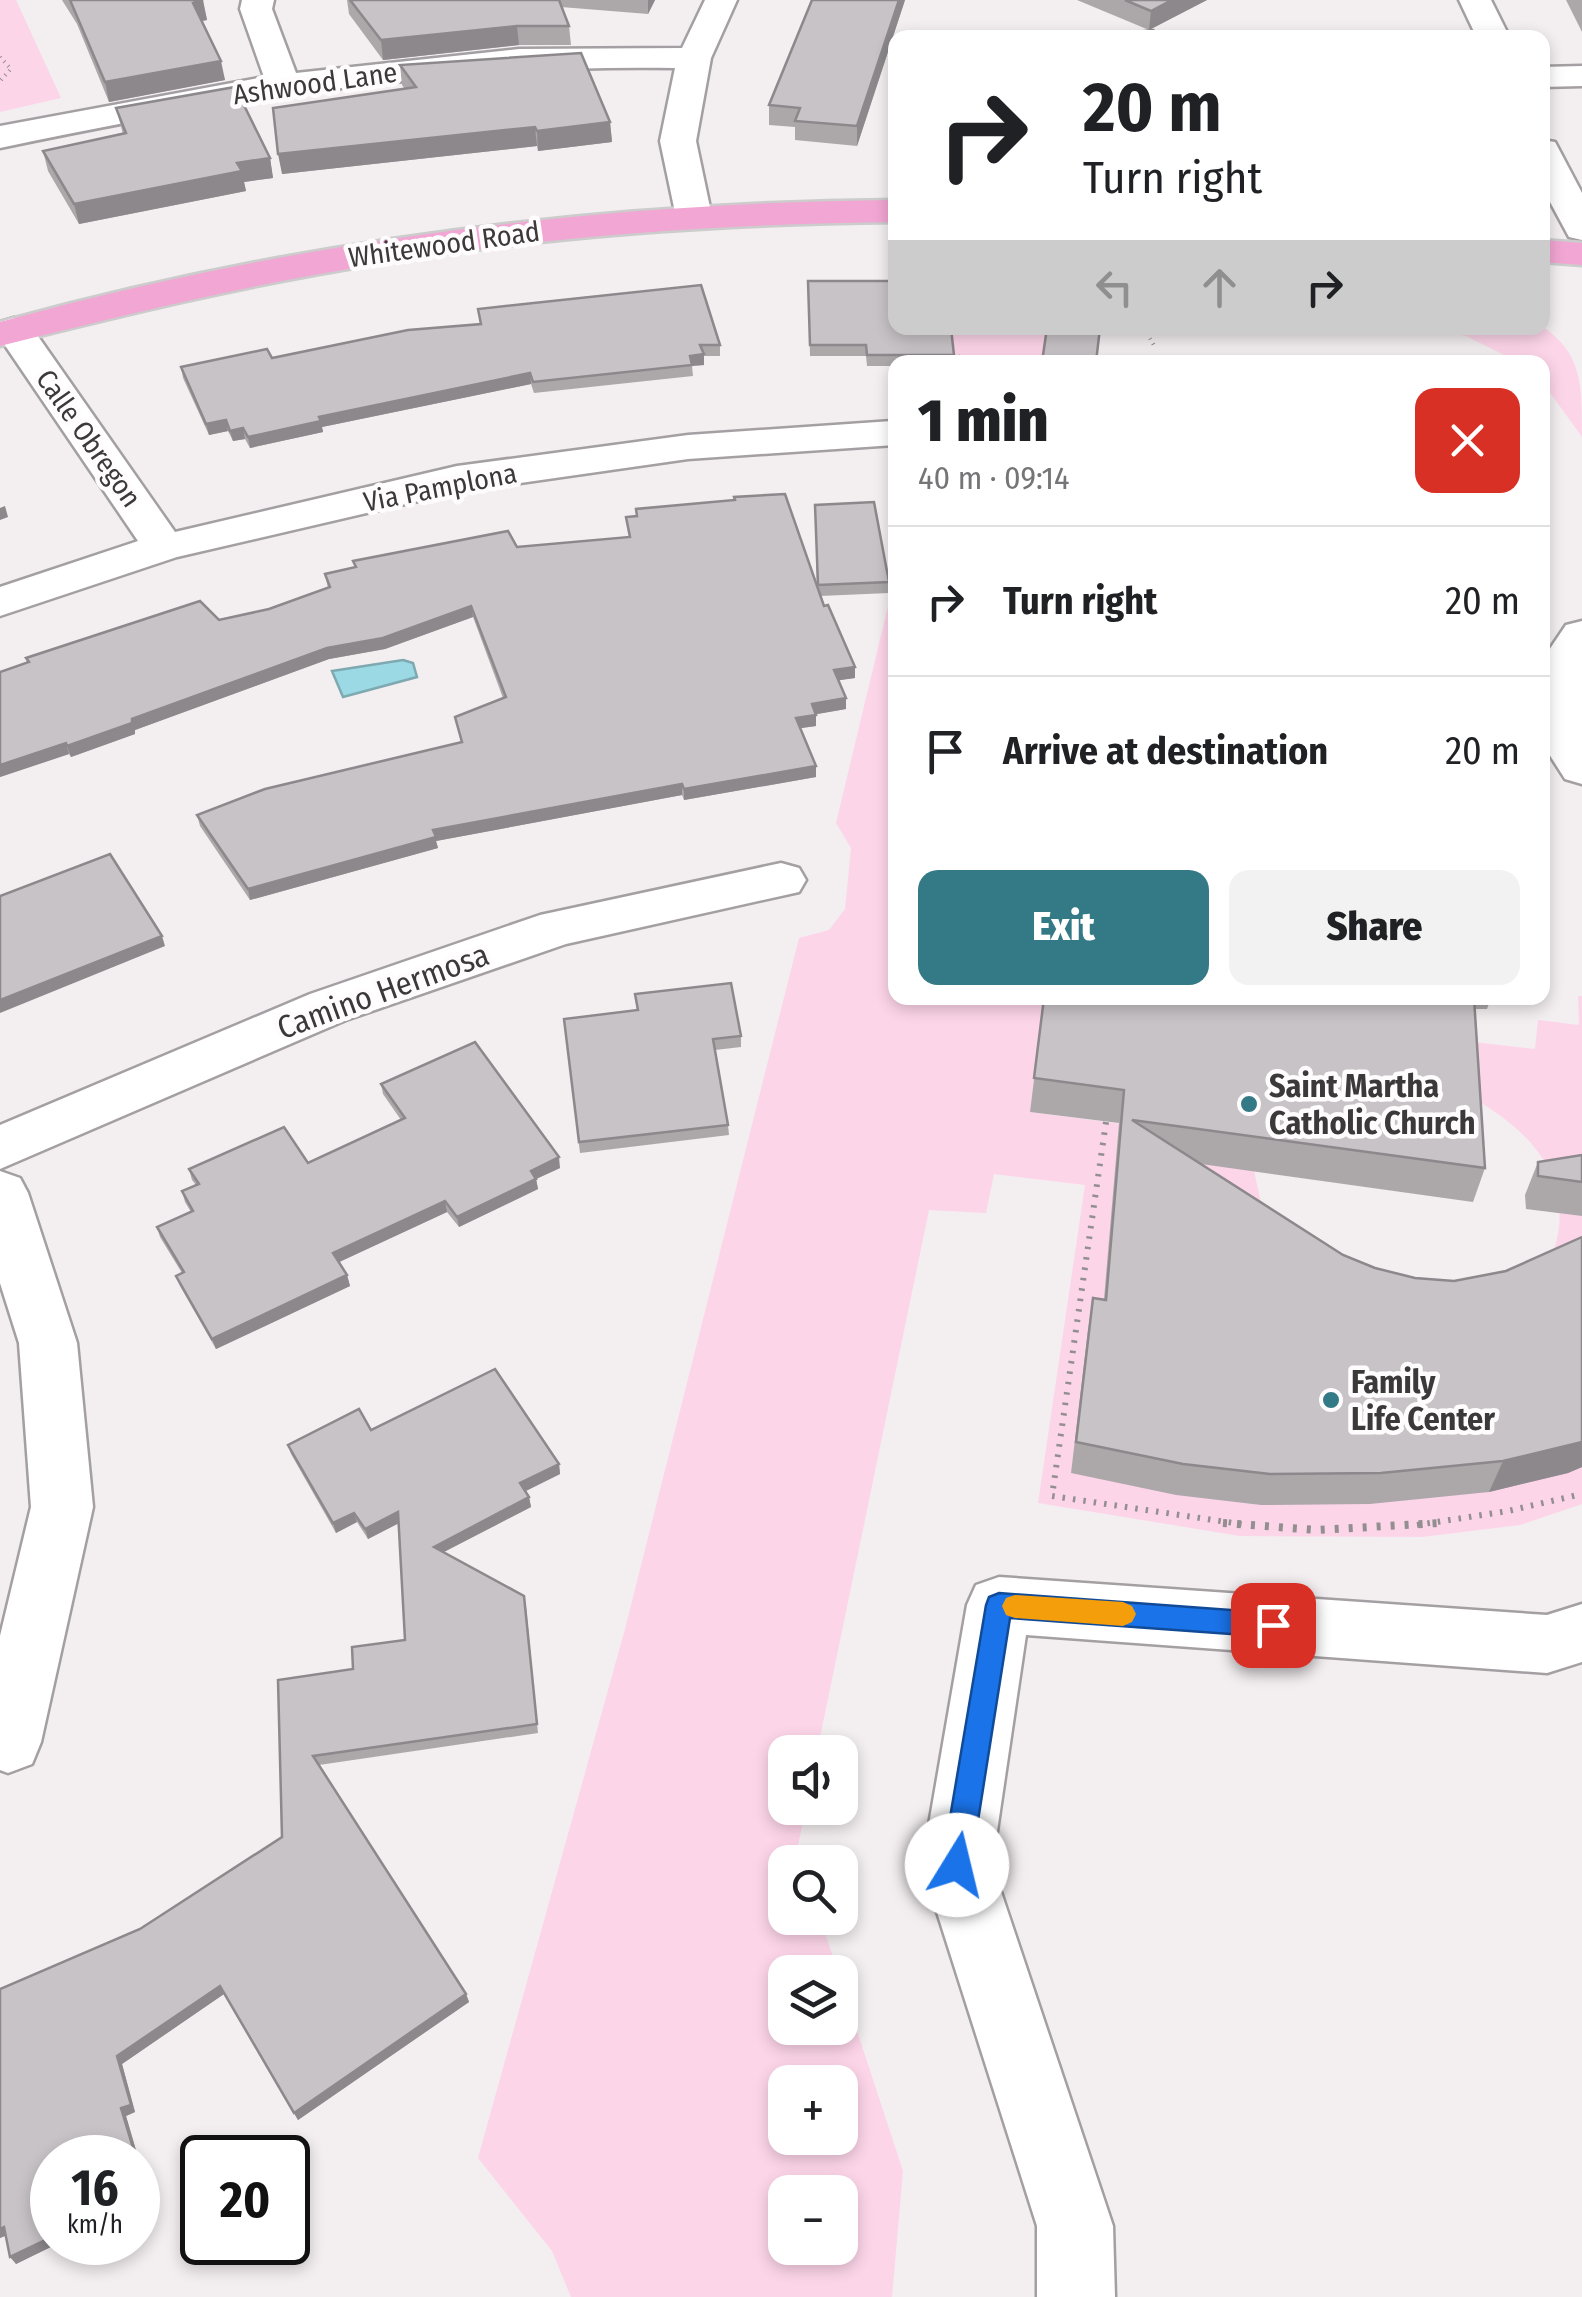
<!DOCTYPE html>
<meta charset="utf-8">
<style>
:root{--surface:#fff;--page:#f2f2f2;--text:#202124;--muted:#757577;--line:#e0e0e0;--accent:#347a86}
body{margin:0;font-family:"Fira Sans Condensed",sans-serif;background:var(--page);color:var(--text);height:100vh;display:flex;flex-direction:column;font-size:38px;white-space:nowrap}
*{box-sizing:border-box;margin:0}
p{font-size:32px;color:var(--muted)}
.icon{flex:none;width:55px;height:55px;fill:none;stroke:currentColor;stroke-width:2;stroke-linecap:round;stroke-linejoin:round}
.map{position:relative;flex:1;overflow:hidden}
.details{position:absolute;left:888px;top:355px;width:662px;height:650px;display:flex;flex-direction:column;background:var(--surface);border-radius:20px;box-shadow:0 5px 15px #0003}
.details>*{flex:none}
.top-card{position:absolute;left:888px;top:30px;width:662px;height:305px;border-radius:20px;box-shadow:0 5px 15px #0003;background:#fff;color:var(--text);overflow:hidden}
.controls{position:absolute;left:768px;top:1735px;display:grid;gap:20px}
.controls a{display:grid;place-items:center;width:90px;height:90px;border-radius:20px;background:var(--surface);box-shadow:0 5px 15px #0003;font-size:50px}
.speed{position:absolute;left:30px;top:2135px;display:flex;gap:20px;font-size:50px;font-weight:700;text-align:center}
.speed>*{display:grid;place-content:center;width:130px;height:130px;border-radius:50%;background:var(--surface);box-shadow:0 5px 15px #0003;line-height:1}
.speed small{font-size:25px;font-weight:400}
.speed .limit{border:5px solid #111;border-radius:15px;background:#fff;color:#111}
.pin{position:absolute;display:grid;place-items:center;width:85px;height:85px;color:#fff;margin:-42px;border-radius:20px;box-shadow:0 5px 15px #0006}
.me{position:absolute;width:110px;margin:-55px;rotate:9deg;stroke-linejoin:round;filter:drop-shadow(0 0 8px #0008)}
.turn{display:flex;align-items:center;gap:35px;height:210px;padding:0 30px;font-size:45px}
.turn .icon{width:130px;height:130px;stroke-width:2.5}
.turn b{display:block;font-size:70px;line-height:85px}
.lanes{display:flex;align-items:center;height:95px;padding:0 30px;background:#0003;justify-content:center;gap:50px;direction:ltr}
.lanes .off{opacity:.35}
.round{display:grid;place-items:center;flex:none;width:105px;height:105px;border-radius:20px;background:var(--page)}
.summary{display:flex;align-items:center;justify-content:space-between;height:170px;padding:0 30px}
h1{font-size:60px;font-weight:800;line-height:75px}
.cta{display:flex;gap:20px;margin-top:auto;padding:20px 30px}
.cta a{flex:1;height:115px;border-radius:20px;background:var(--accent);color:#fff;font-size:40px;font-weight:800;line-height:115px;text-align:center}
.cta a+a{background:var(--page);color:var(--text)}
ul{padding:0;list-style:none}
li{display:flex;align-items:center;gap:30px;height:150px;padding:0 30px;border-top:2px solid var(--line)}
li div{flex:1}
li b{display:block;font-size:38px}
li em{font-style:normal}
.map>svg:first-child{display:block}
.green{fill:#fdd5e9;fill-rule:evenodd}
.water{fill:#9bd9e4;stroke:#7ea9b1;stroke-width:2.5}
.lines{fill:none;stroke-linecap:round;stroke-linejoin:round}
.minor-casing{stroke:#a49fa2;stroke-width:5}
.major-casing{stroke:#ccc;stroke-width:5}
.path-far3{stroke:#938f91;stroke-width:4;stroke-dasharray:1 5;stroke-linecap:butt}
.path-far2{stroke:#938f91;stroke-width:5;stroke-dasharray:2.5 6;stroke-linecap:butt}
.path-far1{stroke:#938f91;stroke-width:6;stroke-dasharray:2.5 8;stroke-linecap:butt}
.path{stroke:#938f91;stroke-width:8;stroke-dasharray:4 10;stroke-linecap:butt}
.minor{fill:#fff;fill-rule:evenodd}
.major{fill:#f2a6d3;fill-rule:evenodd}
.wall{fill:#aca8aa}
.shaded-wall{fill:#8c888b}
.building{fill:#c8c3c6;stroke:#8c888b;stroke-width:2.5}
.route{fill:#1a73e8;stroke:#114b97;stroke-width:2.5}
.slow{fill:#f59e0b}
.poi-dot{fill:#347a86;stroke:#fffcfd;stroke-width:4}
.labels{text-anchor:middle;stroke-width:9;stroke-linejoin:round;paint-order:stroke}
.far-street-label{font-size:28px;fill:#3b393a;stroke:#fffcfd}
.street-label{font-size:32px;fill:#3b393a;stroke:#fffcfd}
.poi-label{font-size:32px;font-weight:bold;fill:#3b393a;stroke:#fffcfd;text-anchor:start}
</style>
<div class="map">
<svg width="1582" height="2297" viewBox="0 0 1582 2297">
<rect width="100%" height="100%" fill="#f3eef0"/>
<g class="green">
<path d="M0,0H16L61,98L0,112Z"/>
<path d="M1543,327C1582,354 1582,383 1582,437L1543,383L1542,362H1518L1466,336L1422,328Z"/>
<path d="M953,328H1049L1044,362H943Z"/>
<path d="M895,577V998H1044L1030,1112L1261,1142L1254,1171L1263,1212L1422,1313L1554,1250C1577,1177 1527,1127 1467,1095L1464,1041L1535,1049L1538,1020L1579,1025L1578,996H1582V1504L1520,1525L1422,1537L1240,1536L1038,1503L1085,1185L994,1174L986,1213L929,1210L817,1752H785V1808H806L797,1850L801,1862H785V1918H820L838,1972H785V2028H840V1979L903,2171L892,2297H571L552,2251L478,2158L625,1629L799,938L829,930L845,909L851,848L836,823ZM785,2082H840V2138H785ZM785,2192H840V2248H785Z"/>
</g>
<path class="water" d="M403,660L413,663L417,677L343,697L332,671Z"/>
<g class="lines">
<g class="minor-casing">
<g id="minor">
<path d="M242,0H274L272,9L296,73L519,49L682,48L705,0H737L711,58L696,141L712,217L707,225L694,228L681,225L676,217L660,141L675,68C446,64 224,101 0,148V126L264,77L240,9Z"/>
<path d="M1459,0H1491L1510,38H1477Z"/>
<path d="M1582,66V86L1542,87V67Z"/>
<path d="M1542,140L1555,142L1582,193V240L1569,237L1542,187Z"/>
<path d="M14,318L28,322L175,532L457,466L688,435L892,421L895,445L688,459L457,492L177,557L0,616V587L138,541L0,338V322Z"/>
<path d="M1582,621V784L1565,779L1542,743V682L1543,659L1566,625Z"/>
<path d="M781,863L799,868L806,880L799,892L566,944L346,1020L0,1169V1125L310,994L540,915Z"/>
<path d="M0,1171L20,1178L28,1193L77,1343L93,1507L41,1742L32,1764L8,1773L0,1770V1636L31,1507L19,1343L0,1283Z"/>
<path d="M999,1577L1547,1615L1582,1604V1662L1547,1673L1026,1635L992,1865L1113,2226L1115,2297H1037V2226L922,1865L967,1605L976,1585Z"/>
</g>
</g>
<g class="major-casing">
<g id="major">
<path d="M895,200V222C719,224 545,236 372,265C246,285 123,315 0,346V322L11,319C299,240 597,203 895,200Z"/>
<path d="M1542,240L1582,243V265L1542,262Z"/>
</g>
</g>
<g class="path-far3">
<path d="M0,57L11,69L0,81"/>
<path d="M1144,328L1155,347"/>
<path d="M947,355L1000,362"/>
</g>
<path class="path-far2" d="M1542,865L1549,876"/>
<g class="path-far1">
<path d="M1106,1122L1052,1496L1247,1525"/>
<path d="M1417,1525L1508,1511L1582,1494"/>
</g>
<path class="path" d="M1223,1523L1318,1530L1439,1523"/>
<use href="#minor" class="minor"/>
<use href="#major" class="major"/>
</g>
<g class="wall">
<path d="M62,0H203L207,20L202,21L225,80L109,102L77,24Z"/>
<path d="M347,0H655L648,14L561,7L569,26L571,45H519L383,60L349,14Z"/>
<path d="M905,0L857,146L795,140V127L769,125V105Z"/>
<path d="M1077,0H1207L1149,30Z"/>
<path d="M1566,0H1582V32Z"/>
<path d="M400,65L610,122L612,142L538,151L537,146L282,174L405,89L402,85Z"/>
<path d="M116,108L270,158L273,178L244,182L246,191L79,224L48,171L43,151L123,134Z"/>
<path d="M808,281L954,355L953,362H895V366H867L866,356H810Z"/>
<path d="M478,309L720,345V356H704V365L692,366L693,376L534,393L531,384L322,427L323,432L250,448L245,439L233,441L228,431L209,435L183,378L181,367L272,358L480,324Z"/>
<path d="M815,505L889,582V593L820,596L824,606L855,667V678L839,680L846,709L816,714V726L800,728L816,766V777L684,800L682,795L436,841L438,848L250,900L200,826L197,815L461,742L455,717L503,698L473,617L385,649L329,659L135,730V734L71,757L69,754L0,777V672L27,663L26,658L269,609L328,588L325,574L355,568L353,561L629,537L626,517L636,516V509L817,586Z"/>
<path d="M635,994L741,1036V1047L715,1050L728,1125L729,1135L580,1153L564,1019L637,1010Z"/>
<path d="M1044,998H1491L1487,1009H1475L1485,1168L1473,1202L1201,1164L1343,1255L1375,1268L1415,1278L1454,1281L1506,1271L1582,1237V1467L1568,1473L1489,1492L1370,1504L1261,1505L1176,1495L1071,1473L1088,1330L1093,1298L1104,1299L1119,1123L1030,1112Z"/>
<path d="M381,1084L560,1168L536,1179L538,1189L459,1227L447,1212L339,1262L347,1275L350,1286L216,1349L180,1286L176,1276L182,1273L160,1237L157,1227L191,1212L185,1202L182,1191L196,1185L192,1180L189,1169L308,1163L401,1120L383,1094Z"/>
<path d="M1582,1155V1216L1526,1209L1525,1195L1538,1162Z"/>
<path d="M371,1430L559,1464L560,1474L525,1491L529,1497L531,1507L444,1552L526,1606L538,1733L319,1765L466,1994L469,2002L298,2120L224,1994L122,2064L135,2112L126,2116L145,2181L138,2185V2158H52V2242H61L16,2264L6,2235L0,2238V1989L140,1929L282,1837L278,1680L353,1669L405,1640L399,1523L368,1539L357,1522L336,1533L291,1454L288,1445Z"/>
</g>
<g class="shaded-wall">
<path d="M648,0H655L648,14Z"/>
<path d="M899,0H905L857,146V126Z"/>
<path d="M1172,0H1207L1149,30L1151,11Z"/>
<path d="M203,1L207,20L196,22L193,3Z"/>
<path d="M517,26L519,45L383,60L381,40Z"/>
<path d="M221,61L225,80L109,102L105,82Z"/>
<path d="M610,122L612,142L538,151L537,131Z"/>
<path d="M535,127L537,146L282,174L278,154Z"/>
<path d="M270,158L273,178L244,182L246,191L79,224L74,204L237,163Z"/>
<path d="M704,354V365L690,366V356Z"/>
<path d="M530,373L531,384L322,427L323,432L250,448L248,437L319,417Z"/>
<path d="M226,420L228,431L209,435L206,424Z"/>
<path d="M243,428L245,439L233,441L230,431Z"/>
<path d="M5,506L8,517L0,520V508Z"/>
<path d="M471,606L473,617L385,649L329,659L135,730V734L71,757L67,746L132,719L327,648Z"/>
<path d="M855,667V678L834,681V670Z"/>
<path d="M846,698V709L812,715V704Z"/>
<path d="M816,715V726L795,729L796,718Z"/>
<path d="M66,743L69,754L0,777V765Z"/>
<path d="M816,766V777L684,800V789Z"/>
<path d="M682,784V795L436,841L438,848L250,900L248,889L433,830Z"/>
<path d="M162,936L165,946L0,1013V1000Z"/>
<path d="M559,1157L560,1168L536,1179L538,1189L459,1227L457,1217L531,1171Z"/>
<path d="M445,1201L447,1212L335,1264L333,1253Z"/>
<path d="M347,1275L350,1286L216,1349L212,1339Z"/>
<path d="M1582,1442V1467L1568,1473L1489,1492L1503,1461Z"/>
<path d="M559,1464L560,1474L522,1493L520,1483Z"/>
<path d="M529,1497L531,1507L436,1556L434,1547Z"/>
<path d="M398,1512L401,1522L368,1539L365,1529Z"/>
<path d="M354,1513L357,1522L336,1533L333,1523Z"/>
<path d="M220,1986L224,1994L122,2064L135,2112L126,2116L145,2181L138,2185V2158H136L121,2108L117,2056Z"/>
<path d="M466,1994L469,2002L298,2120L294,2113Z"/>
<path d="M4,2227L10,2234L0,2238V2229Z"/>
<path d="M52,2237V2242H61L16,2264L10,2257Z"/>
</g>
<g class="building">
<path d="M70,0H203L193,3L221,61L105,82Z"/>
<path d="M350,0H559L569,26H517L381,40Z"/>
<path d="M812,0H899L857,126L795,121L800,108L769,105Z"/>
<path d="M1125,0H1172L1151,11Z"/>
<path d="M1153,30L1164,38H1085Z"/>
<path d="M581,53L610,122L537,131L535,127L278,154L273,108L416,87L400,65Z"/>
<path d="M235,87L270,158L237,163L242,171L74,204L43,151L126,133L116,108Z"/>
<path d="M808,281H895V328H951L954,355H867L866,345H810Z"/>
<path d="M701,285L720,345H700L704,354L690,356L692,365L533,382L530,373L319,417L321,421L248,437L243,428L230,431L226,420L206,424L181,367L267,349L272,358L408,330L481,324L478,309Z"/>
<path d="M1047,328H1100L1096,362H1042Z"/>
<path d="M785,494L824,606L828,605L855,667L834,670L846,698L812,704L816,715L796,718L816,766L684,789L682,784L433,830L436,837L248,889L197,815L265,789L462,742L455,717L506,697L471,606L383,638L327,648L132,719V723L67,746L66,743L0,765V672L29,662L26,658L200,601L219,620L269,609L330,587L325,574L356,567L353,561L508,531L517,547L630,537L626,517L637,516L636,509L735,500L734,497Z"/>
<path d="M874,502L889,582L818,585L815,505Z"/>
<path d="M110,854L162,936L0,1000V896Z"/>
<path d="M731,983L741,1036L713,1039L728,1125L579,1142L564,1019L638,1010L635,994Z"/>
<path d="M1044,998H1474L1485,1168L1132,1120L1343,1255L1375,1268L1415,1278L1454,1281L1506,1271L1582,1237V1442L1503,1461L1381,1473L1270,1474L1183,1464L1076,1442L1093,1298L1106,1300L1124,1090L1034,1078Z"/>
<path d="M475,1042L559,1157L531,1171L536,1179L457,1217L445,1201L333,1253L347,1275L212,1339L176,1276L184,1272L157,1227L193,1211L182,1191L199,1184L189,1169L284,1127L308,1163L405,1118L381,1084Z"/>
<path d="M1582,1155V1182L1538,1176V1162Z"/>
<path d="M495,1369L559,1464L520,1483L529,1497L434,1547L524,1596L537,1724L313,1756L466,1994L294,2113L220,1986L117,2056L131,2105L121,2108L136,2158H52V2237L10,2257L4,2227L0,2229V1989L140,1929L282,1837L278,1680L353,1669L352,1647L405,1640L398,1512L365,1529L354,1513L333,1523L288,1445L359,1409L371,1430Z"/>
</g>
<path class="route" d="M999,1593L1273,1613L1282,1616L1286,1625L1282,1633L1273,1637L1010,1618L971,1865L967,1874L957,1878L947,1874L942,1865L986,1605L989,1597Z"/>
<path class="slow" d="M1015,1595L1123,1602L1132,1606L1136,1614L1132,1622L1123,1626L1015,1618L1006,1615L1002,1606L1006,1598Z"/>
<g class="poi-dot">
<circle cx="1249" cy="1104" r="10"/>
<circle cx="1331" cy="1400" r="10"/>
</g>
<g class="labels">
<g class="far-street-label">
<text transform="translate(315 83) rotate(-8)" y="10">Ashwood Lane</text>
<text transform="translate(444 244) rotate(-8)" y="10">Whitewood Road</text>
<text transform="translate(89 438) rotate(55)" y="10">Calle Obregon</text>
<text transform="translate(440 487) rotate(-11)" y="10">Via Pamplona</text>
</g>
<g class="street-label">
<text transform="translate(383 991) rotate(-20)" y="11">Camino Hermosa</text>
</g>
<g class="poi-label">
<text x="1269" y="1097">Saint Martha<tspan x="1269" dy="37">Catholic Church</tspan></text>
<text x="1351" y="1393">Family<tspan x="1351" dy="37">Life Center</tspan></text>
</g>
</g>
</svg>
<div class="controls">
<a><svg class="icon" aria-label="sound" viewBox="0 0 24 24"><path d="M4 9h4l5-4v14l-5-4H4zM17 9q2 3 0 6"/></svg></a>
<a><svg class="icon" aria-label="search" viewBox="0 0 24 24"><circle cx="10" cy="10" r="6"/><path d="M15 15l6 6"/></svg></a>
<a><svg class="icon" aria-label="layers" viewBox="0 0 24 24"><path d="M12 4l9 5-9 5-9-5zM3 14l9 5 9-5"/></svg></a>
<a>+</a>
<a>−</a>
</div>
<div class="speed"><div>16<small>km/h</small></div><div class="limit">20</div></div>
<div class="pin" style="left:1273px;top:1625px;background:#d93025"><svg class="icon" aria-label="arrive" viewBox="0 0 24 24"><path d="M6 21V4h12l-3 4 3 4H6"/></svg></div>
<svg class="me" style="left:957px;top:1865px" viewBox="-20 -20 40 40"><circle r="19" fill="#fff"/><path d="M0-13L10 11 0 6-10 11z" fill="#1a73e8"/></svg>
<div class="top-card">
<div class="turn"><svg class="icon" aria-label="right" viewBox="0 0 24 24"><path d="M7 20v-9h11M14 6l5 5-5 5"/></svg><div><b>20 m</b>Turn right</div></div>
<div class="lanes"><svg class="icon off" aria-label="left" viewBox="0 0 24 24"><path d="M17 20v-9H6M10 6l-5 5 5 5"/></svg><svg class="icon off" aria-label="ahead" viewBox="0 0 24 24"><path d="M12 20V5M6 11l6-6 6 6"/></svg><svg class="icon" aria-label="right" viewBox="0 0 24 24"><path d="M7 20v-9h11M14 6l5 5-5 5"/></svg></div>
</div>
<section class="details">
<div class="summary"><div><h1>1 min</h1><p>40 m · 09:14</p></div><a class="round" style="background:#d93025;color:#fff"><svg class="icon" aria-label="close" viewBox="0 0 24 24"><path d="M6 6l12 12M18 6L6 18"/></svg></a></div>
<ul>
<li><svg class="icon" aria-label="right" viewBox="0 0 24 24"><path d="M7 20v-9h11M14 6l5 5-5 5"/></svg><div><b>Turn right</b></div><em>20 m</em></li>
<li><svg class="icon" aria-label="arrive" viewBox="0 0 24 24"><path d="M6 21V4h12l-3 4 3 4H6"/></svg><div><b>Arrive at destination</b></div><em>20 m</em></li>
</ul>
<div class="cta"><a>Exit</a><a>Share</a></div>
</section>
</div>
